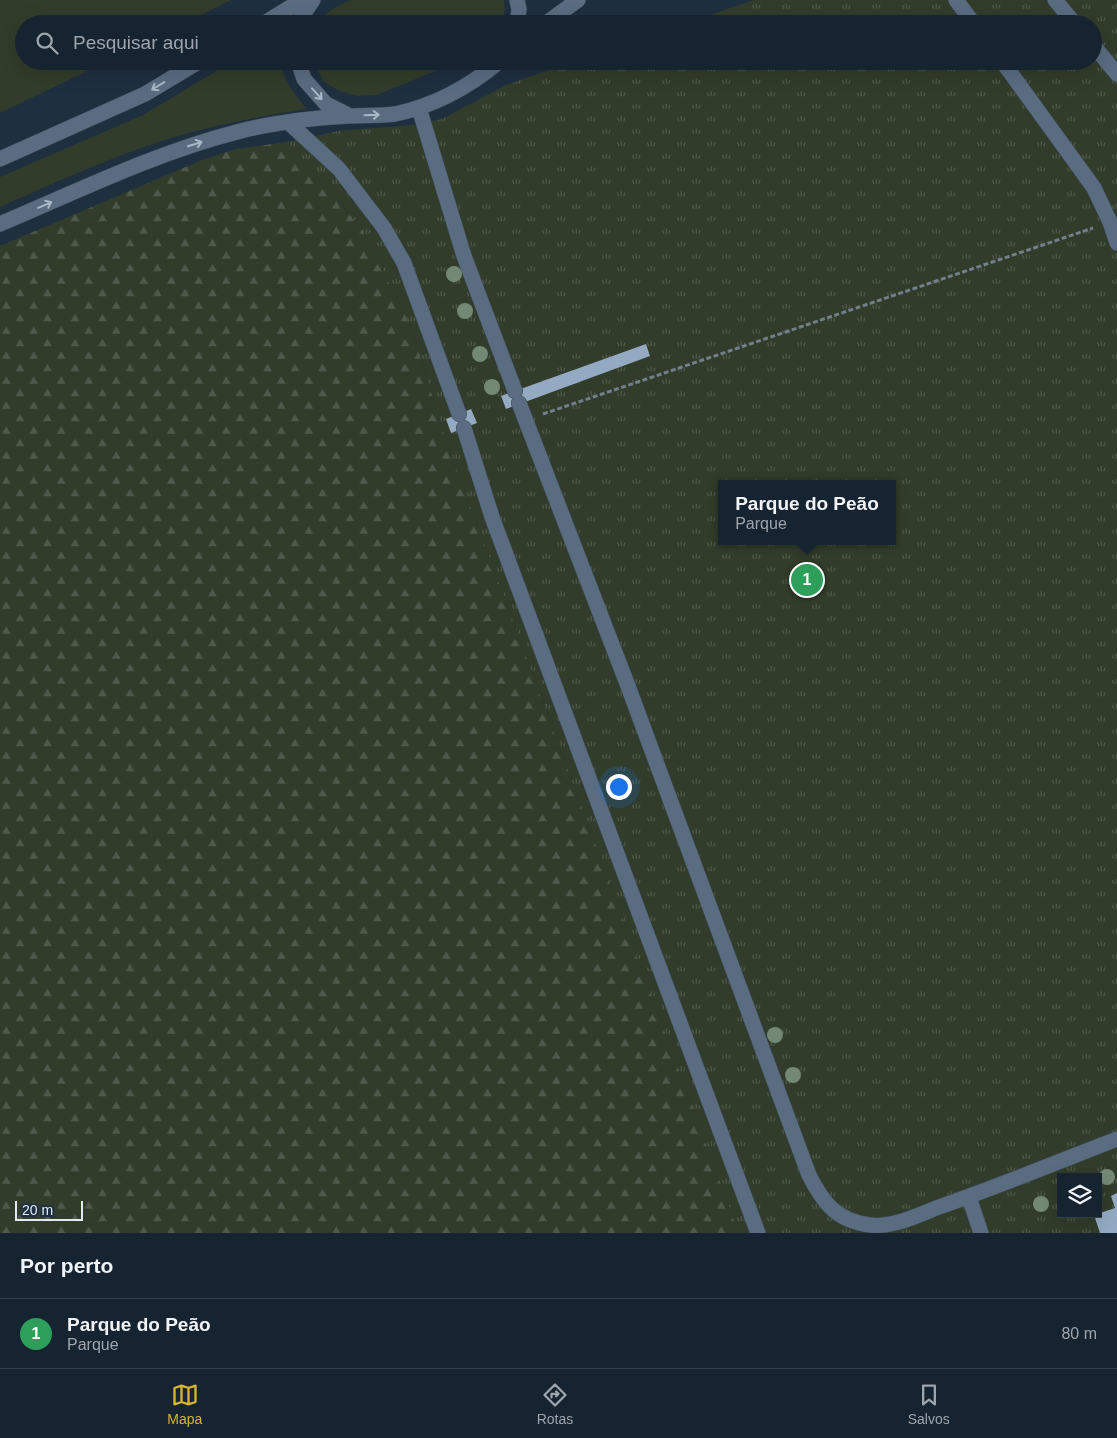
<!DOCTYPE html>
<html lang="pt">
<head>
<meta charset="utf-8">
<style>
  :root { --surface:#162330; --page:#1f2b38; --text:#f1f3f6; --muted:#9ea4ab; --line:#35404c; --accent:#d8b434 }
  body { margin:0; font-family:Arial,sans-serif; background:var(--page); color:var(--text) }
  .controls { position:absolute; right:15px; bottom:15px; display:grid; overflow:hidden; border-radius:0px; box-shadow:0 5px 20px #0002 }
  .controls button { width:45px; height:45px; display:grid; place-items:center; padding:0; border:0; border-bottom:1px solid var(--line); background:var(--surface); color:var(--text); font:25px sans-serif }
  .scale { position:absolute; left:15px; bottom:12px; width:68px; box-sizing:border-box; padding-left:5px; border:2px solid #dfeaf5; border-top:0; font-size:14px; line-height:18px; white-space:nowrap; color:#dfeaf5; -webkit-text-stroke:4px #1e2f40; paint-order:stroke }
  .you { position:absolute; left:618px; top:786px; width:18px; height:18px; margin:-12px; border:4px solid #fff; border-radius:50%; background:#1a73e8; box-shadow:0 0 0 8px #1a73e833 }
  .badge { display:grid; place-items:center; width:32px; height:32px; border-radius:50%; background:var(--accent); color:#fff; font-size:16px; font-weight:700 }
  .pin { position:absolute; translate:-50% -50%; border:2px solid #fff; box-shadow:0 1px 5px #0006 }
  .popup { position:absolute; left:718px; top:480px; width:178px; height:65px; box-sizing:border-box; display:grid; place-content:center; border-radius:0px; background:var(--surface); filter:drop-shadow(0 1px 4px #0005); font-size:16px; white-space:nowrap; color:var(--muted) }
  .popup b { font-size:19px; color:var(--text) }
  .popup::after { content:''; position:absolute; left:50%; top:100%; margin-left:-10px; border:10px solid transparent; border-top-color:var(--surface) }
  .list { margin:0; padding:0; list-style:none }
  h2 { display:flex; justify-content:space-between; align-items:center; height:65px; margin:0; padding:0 20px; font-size:21px }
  h2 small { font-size:16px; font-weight:400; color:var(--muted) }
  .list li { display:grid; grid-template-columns:32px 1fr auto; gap:15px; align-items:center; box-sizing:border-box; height:70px; padding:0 20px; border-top:1px solid var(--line) }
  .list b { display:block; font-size:19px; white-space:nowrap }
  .list p { margin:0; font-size:16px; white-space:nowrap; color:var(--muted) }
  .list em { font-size:16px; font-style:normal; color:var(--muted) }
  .icon { flex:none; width:28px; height:28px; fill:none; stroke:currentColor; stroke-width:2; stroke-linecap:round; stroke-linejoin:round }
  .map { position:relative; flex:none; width:1117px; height:1233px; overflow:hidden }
  .search { position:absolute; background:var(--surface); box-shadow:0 5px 20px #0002; left:15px; right:15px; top:15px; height:55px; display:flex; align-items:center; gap:12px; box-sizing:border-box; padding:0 18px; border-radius:28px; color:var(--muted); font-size:19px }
  .sheet { height:135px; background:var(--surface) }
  nav { display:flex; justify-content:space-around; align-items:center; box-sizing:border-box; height:70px; border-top:1px solid var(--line); background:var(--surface); font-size:14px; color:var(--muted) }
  nav a { display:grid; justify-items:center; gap:2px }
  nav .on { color:var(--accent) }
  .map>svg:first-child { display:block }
</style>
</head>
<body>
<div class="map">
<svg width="1117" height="1233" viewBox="0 0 1117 1233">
  <defs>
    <pattern id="forest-firs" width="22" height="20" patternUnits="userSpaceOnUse" patternTransform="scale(1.25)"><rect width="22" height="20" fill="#323c2a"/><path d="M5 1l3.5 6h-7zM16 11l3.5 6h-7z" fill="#4f584a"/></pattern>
    <pattern id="park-tufts" width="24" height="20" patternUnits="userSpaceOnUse" patternTransform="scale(1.25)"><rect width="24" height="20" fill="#323c2a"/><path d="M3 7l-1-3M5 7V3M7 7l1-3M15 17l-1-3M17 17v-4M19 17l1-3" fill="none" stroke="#4f584a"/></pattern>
  </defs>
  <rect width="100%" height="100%" fill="#1e2f40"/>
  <path fill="#323c2a" d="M0 0H231L184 24H24V61H108L0 113Z
    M351 0H504L505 10 501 24H319C326 11 338 5 351 0Z
    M233 61H279C284 80 294 94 307 109 257 117 207 126 159 142 104 160 52 184 0 207V177L143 115Z
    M314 61H459L377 95 357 96 339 91 323 81Z"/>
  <path fill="url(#forest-firs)" d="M287 142 363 230 412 329 444 434 739 1233H0V246L202 160 236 149Z"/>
  <path fill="url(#park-tufts)" fill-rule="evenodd" d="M754 0H1117V1233H739L444 434 412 329 363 230 287 142 338 131 411 125 442 119 506 85 575 61H1093V24H684ZM722 484H892V541H722ZM1061 1177H1098V1214H1061Z"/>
  <path fill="#93aac2" d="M646 344 650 356 506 409 501 396Z
    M471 409 477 423 451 433 446 419Z
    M1117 1193V1233H1100L1094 1215 1115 1208 1111 1196Z"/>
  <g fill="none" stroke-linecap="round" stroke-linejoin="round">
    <g stroke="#3f4d5c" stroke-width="16">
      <path id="minor" d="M956 0 974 24
        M1055 0 1075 24
        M263 24 302 0
        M299 24 300 19 313 0
        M517 24 519 9 517 0
        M545 24 578 0
        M1093 45 1117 74
        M298 61 304 79 326 104 350 116
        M1002 61 1094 188 1110 222 1117 243
        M419 108 464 256 515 391
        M288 122 339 169 384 228 404 263 459 414
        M0 159 145 94 200 61
        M0 224C78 191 155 153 237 132 274 122 312 118 350 116 365 115 381 116 395 114 434 106 470 86 500 61
        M519 403 628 686 809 1175C823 1203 837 1221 870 1225 893 1228 918 1215 939 1207 999 1186 1058 1162 1117 1139
        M464 428 492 517 758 1233
        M969 1197 981 1233"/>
    </g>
    <path stroke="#717f8d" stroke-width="3" stroke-dasharray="5 2.5" stroke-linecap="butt" d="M543 414 1093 228"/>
    <use href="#minor" stroke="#596c80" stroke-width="15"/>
  </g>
  <g fill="#738975">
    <circle cx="454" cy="274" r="8"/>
    <circle cx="465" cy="311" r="8"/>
    <circle cx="480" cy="354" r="8"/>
    <circle cx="492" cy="387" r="8"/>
    <circle cx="775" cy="1035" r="8"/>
    <circle cx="793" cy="1075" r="8"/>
    <circle cx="1107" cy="1177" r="8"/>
    <circle cx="1041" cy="1204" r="8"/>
  </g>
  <defs><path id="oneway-shaft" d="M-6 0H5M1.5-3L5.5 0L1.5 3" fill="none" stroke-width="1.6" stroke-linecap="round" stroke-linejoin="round" transform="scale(1.25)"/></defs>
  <g stroke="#a9b8c6">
    <use href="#oneway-shaft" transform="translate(158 86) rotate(149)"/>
    <use href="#oneway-shaft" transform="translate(317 94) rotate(48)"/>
    <use href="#oneway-shaft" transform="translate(372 115) rotate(-2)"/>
    <use href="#oneway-shaft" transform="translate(195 144) rotate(-17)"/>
    <use href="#oneway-shaft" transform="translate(45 205) rotate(-23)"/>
  </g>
</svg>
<div class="controls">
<button><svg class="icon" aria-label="layers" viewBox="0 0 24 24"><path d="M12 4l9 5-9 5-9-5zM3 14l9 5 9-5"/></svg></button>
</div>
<div class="scale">20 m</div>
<div class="you"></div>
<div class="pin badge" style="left:807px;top:580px;background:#2e9e5b">1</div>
<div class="popup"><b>Parque do Peão</b>Parque</div>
<div class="search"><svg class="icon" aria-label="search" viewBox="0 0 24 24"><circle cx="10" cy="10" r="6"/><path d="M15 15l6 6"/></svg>Pesquisar aqui</div>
</div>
<section class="sheet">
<h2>Por perto<small></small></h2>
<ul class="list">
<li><span class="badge" style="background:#2e9e5b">1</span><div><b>Parque do Peão</b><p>Parque</p></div><em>80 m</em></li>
</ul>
</section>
<nav>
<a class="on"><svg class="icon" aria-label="map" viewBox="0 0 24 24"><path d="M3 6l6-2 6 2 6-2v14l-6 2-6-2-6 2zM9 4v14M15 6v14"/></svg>Mapa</a>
<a><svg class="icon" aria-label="directions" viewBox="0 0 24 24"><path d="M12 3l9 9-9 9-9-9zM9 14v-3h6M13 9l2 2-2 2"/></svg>Rotas</a>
<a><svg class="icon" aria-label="saved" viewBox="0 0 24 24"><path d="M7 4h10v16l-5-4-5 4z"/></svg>Salvos</a>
</nav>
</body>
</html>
